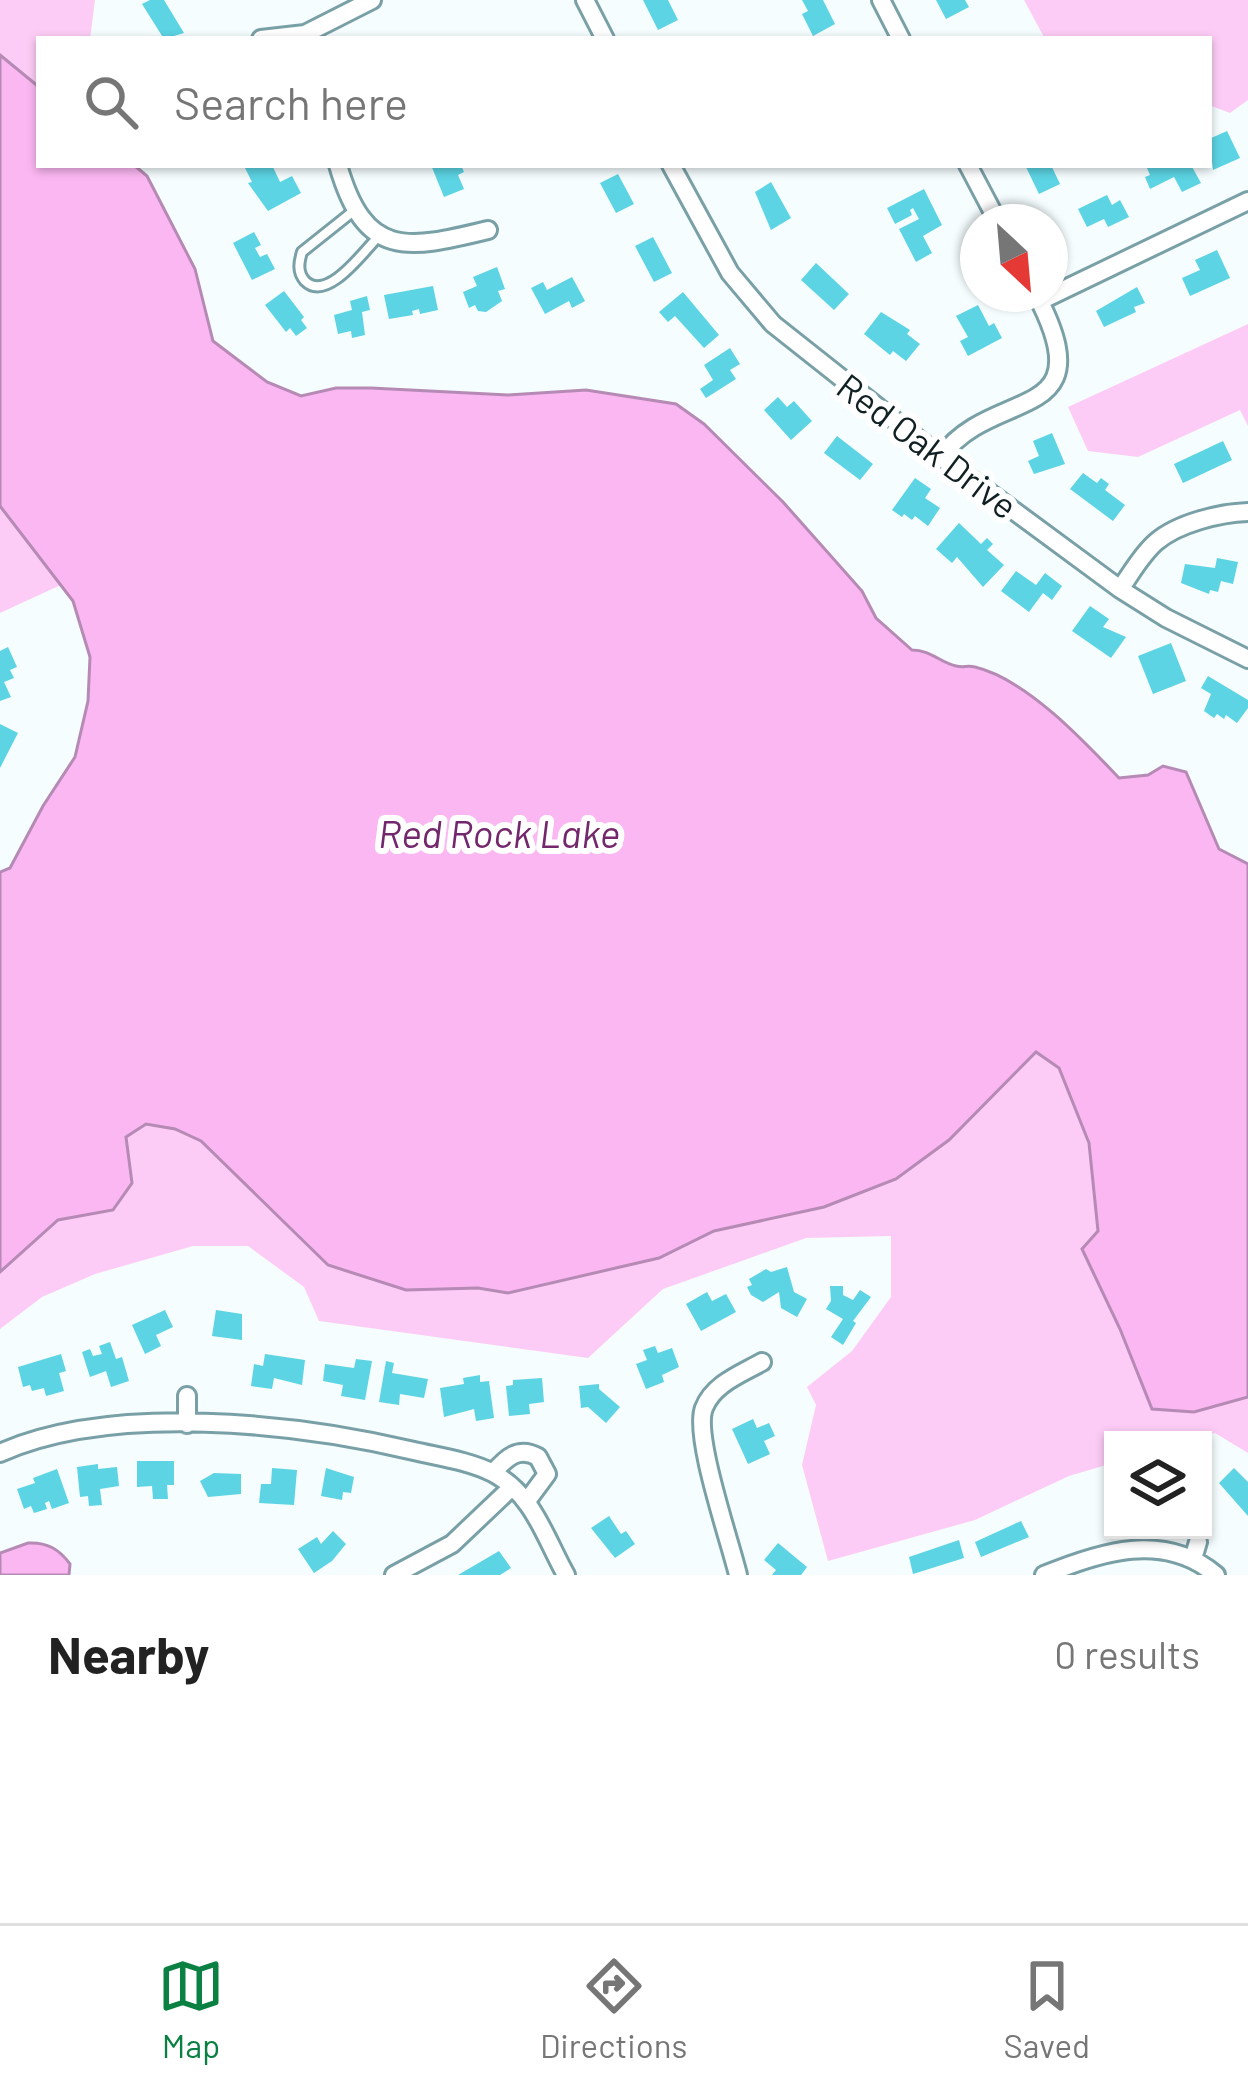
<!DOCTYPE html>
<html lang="en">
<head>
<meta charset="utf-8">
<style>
  :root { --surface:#fff; --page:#f6f6f6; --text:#222; --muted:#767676; --line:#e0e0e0; --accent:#0b8043 }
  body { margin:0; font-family:Barlow,sans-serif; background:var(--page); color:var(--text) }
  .controls { position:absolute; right:36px; bottom:36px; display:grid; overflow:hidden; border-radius:0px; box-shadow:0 3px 9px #0004 }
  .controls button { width:108px; height:108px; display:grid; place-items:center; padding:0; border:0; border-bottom:3px solid var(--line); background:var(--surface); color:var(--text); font:60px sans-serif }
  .compass { position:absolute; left:960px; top:204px; width:108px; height:108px; border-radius:50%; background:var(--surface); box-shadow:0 3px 9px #0004; rotate:154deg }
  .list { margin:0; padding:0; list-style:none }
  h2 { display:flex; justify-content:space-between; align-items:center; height:156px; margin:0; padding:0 48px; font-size:51px }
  h2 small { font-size:39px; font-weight:400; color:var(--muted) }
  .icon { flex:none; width:66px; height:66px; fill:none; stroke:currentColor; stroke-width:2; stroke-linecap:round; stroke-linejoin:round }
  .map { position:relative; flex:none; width:1248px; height:1575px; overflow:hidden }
  .search { position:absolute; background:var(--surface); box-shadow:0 3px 9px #0004; left:36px; right:36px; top:36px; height:132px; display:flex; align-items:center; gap:30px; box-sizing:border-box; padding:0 42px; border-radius:0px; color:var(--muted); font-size:45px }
  .sheet { height:348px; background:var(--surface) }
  nav { display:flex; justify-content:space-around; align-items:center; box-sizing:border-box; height:168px; border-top:3px solid var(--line); background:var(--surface); font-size:33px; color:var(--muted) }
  nav a { display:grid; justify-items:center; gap:6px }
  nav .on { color:var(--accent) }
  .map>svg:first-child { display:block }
</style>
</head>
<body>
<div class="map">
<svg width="1248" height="1575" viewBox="0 0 1248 1575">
  <rect width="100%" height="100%" fill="#f5fdfe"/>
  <path fill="#fdccf6" d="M0 0H95L90 39H39V87L0 55Z
    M1024 0H1248V100L1230 113 1209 105V39H1045Z
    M1248 324V426L1240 410 1138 457 1088 451 1068 407Z
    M0 506 63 584 0 613Z
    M1036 1052 1059 1068 1089 1144 1098 1231 1120 1329 1151 1409 1194 1412 1248 1397V1453L1215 1433 1192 1440H1113V1463L1069 1476 975 1520 828 1561 802 1465 816 1405 807 1387 852 1351 891 1297V1236L806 1238 663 1289 588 1358 319 1321 304 1287 248 1246H193L95 1274 42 1297 0 1329V1272L58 1220 113 1210 132 1183 125 1137 146 1124 175 1129 201 1141 328 1265 406 1290 479 1288 508 1293 659 1258 714 1231 824 1207 896 1179 949 1140Z"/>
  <path fill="#fbb7f2" stroke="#b58ab4" stroke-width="3" d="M0 55 39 87V165H134L147 176 195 269 213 341 267 382 301 396 336 388H371L508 395 586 390 676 404 704 424 783 502 862 591 876 618 912 650C931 650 939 662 956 666 965 668 966 665 975 667 1026 679 1084 741 1119 778L1148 775 1163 766 1186 772 1219 849 1248 864V1397L1194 1412 1152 1409 1120 1329 1082 1249 1098 1231 1089 1143 1059 1068 1036 1052 949 1140 896 1179 824 1207 714 1231 659 1258 508 1293 478 1288 406 1290 328 1265 201 1141 175 1129 146 1124 126 1137 132 1183 113 1210 58 1220 0 1272V872L10 868 43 806 75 757 88 701 90 657 73 601 0 506Z
    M28 1543C47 1542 59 1549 70 1564L69 1575H0V1553Z"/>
  <path fill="#5cd4e3" d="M150 0H164L184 33 164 39 142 4Z
    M643 0H668L678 20 658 30Z
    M802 0H823L835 24 813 36 802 14 808 11Z
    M936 0H965L969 7 946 19Z
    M1227 131 1240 158 1213 170 1209 139Z
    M246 165H272L280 182 292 176 301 193 268 211 248 183 252 182 244 166Z
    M431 165H461L464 172 458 175 464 189 444 197Z
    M1025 165H1051L1060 184 1039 194Z
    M1154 165H1191L1201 183 1182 192 1174 177 1150 189 1145 177 1150 175 1147 168Z
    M618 174 634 204 616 213 600 183Z
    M771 182 791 218 771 230 755 192Z
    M924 189 942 225 923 236 932 253 916 262 899 229 919 219 913 208 910 210 912 215 895 224 887 208Z
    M1107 195 1112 205 1120 200 1129 217 1108 227 1104 219 1087 227 1078 209Z
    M254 232 261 245 255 248 260 257 267 254 275 269 252 280 233 243Z
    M653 237 672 273 654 282 635 246Z
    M1217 250 1230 278 1190 296 1182 278 1200 270 1195 260Z
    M816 263 849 294 834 310 801 280Z
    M497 267 505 289 498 291 502 301 486 312 478 311 475 305 469 308 463 292 477 286 473 277Z
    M572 277 585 301 572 308 569 301 545 314 531 288 543 282 547 290Z
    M433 286 438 310 420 314 419 309 412 311 413 315 389 319 384 295Z
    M1137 287 1145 303 1134 307 1136 312 1104 327 1096 311Z
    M284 291 304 317 301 320 307 328 296 336 290 328 286 332 265 305Z
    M683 292 719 335 704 348 675 316 668 322 659 312Z
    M367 296 370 310 362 312 365 335 352 338 351 331 338 334 334 315 352 310 350 301Z
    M978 305 989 326 994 323 1002 338 968 356 960 341 968 337 956 316Z
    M881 312 910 330 907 334 920 344 906 361 893 351 890 355 864 334Z
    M730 348 740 364 730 370 736 379 706 398 700 389 713 380 704 365Z
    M778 397 787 407 794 401 812 421 791 440 764 410Z
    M1052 433 1065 464 1034 474 1028 461 1039 456 1033 441Z
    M837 436 873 464 860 480 824 453Z
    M1223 441 1232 460 1183 483 1174 464Z
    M1083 473 1097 483 1101 478 1109 484 1105 490 1125 505 1113 521 1070 489Z
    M915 478 931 489 925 498 940 508 928 526 915 516 912 520 904 514 902 517 892 510Z
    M959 523 981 544 987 538 993 544 987 550 1004 565 983 587 957 557 952 563 936 549Z
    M1217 558 1238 562 1233 584 1221 581 1218 592 1210 590 1209 594 1181 583 1185 564 1215 568Z
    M1016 571 1036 585 1045 573 1062 586 1052 600 1043 593 1029 612 1001 591Z
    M1090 606 1109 619 1103 627 1126 637 1111 658 1072 631Z
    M1171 643 1186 681 1153 694 1138 656Z
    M8 647 17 667 10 670 14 678 4 682 11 697 0 701V651Z
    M1208 676 1248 700V708L1237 723 1226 715 1224 719 1217 714 1214 718 1204 711 1211 694 1201 688Z
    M0 724 18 733 0 768Z
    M787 1267 794 1292 807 1299 797 1317 781 1308 779 1292 763 1302 751 1295 747 1287 752 1285 749 1279 766 1269 771 1272Z
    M830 1286H843V1295L853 1300 860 1290 871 1297 853 1321 856 1323 843 1345 831 1337 843 1319 826 1309 831 1301Z
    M707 1292 712 1301 726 1294 736 1312 701 1331 686 1304Z
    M165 1310 173 1327 156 1335 161 1346 145 1354 132 1325Z
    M216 1310 242 1314V1340L212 1336Z
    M110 1342 116 1359 122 1357 129 1381 111 1387 106 1371 90 1377 82 1352 90 1349 93 1356 102 1354 99 1346Z
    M655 1346 658 1353 672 1348 679 1367 662 1375 664 1382 646 1389 636 1364 647 1360 643 1350Z
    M61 1354 66 1371 59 1373 64 1391 46 1396 44 1388 32 1391 30 1385 23 1387 18 1367Z
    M265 1354 305 1360 302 1385 274 1378 272 1389 251 1386 254 1364 263 1366Z
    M356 1359 372 1361 365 1400 341 1396 343 1385 323 1381 325 1364 354 1368Z
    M386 1361 394 1363 392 1373 428 1379 424 1398 400 1394 399 1405 379 1402Z
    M480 1375V1382L489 1381 494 1418 476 1421 474 1409 444 1417 440 1388 464 1384 463 1378Z
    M542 1378 544 1402 529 1404 530 1414 509 1416 506 1386 513 1385V1380Z
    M599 1384V1389L620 1407 606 1423 588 1407 581 1408 579 1386Z
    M753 1419 757 1428 769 1423 775 1436 764 1441 770 1454 748 1464 732 1429Z
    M137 1461H174V1485H167L168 1499H153L152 1486 137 1487Z
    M98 1464V1469L117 1467 119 1486 100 1489 102 1505 89 1506 88 1496 80 1497 77 1467Z
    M272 1468 297 1470 294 1505 259 1503 261 1484H271Z
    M326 1468 354 1477 351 1493 343 1492 342 1500 321 1496Z
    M1234 1468 1248 1482V1516L1219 1483Z
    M57 1469 69 1503 52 1509 49 1501 45 1503 47 1509 34 1513 31 1506 24 1509 17 1489 35 1483 33 1478Z
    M214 1473 241 1474V1494L208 1497 200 1481Z
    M609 1516 621 1534 626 1531 635 1544 615 1558 591 1528Z
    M1021 1521 1029 1537 981 1557 975 1542Z
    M333 1531 346 1544 332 1561 314 1573 298 1549 317 1537 321 1544Z
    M959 1540 964 1558 913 1574 909 1557Z
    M778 1543 807 1567 801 1575H772L776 1570 764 1560Z
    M499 1551 511 1568 500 1575H458Z"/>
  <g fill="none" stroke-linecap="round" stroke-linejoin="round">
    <g stroke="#79a0a6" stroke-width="14">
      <path id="service" d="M356 209 302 252C299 262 297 272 305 281 327 303 364 251 378 237"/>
    </g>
    <g stroke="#79a0a6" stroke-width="22">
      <path id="minor" d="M585 0 605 39
        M881 0 901 39
        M261 39 305 34 372 0
        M338 165C365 259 406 250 488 230
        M671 165 730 273 773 324 941 457 1120 589 1166 618 1248 659
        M968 165 998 222
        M1040 301 1248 201
        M941 457C993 385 1106 427 1036 294
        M1120 589C1131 574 1141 555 1156 542 1178 523 1220 513 1248 512
        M187 1424V1396
        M0 1453C112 1403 297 1423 414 1451 440 1457 469 1461 493 1473 534 1495 545 1538 566 1575
        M493 1473C506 1458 518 1446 538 1457L547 1474 527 1501
        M1193 1559 1198 1542
        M394 1575 452 1544 512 1487
        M738 1575C730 1541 693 1435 704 1408 713 1384 741 1374 762 1362
        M1044 1575C1100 1552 1164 1531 1216 1575"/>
    </g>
    <use href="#service" stroke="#fff" stroke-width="8"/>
    <use href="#minor" stroke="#fff" stroke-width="16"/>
  </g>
  <g text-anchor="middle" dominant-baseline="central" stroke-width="12" stroke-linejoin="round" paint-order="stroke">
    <g font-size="36" fill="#112022" stroke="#fff">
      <text transform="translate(928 445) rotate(37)">Red Oak Drive</text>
    </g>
    <g font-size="39" font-style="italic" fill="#73276d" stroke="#fff">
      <text x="499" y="832">Red Rock Lake</text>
    </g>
  </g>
</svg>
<div class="controls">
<button><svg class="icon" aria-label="layers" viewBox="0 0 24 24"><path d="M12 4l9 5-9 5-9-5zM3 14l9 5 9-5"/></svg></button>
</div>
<svg class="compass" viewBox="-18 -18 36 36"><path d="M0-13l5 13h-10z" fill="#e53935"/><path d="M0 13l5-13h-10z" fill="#767676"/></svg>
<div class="search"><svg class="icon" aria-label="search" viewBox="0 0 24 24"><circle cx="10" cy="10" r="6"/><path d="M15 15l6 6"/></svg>Search here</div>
</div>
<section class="sheet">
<h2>Nearby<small>0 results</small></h2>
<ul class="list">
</ul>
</section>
<nav>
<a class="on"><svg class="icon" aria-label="map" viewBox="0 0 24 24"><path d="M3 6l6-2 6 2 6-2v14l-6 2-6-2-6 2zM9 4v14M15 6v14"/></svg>Map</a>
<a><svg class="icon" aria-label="directions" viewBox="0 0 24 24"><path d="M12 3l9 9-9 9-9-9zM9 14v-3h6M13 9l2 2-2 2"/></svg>Directions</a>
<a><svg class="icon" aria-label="saved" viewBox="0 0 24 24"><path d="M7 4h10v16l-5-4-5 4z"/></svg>Saved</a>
</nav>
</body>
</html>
